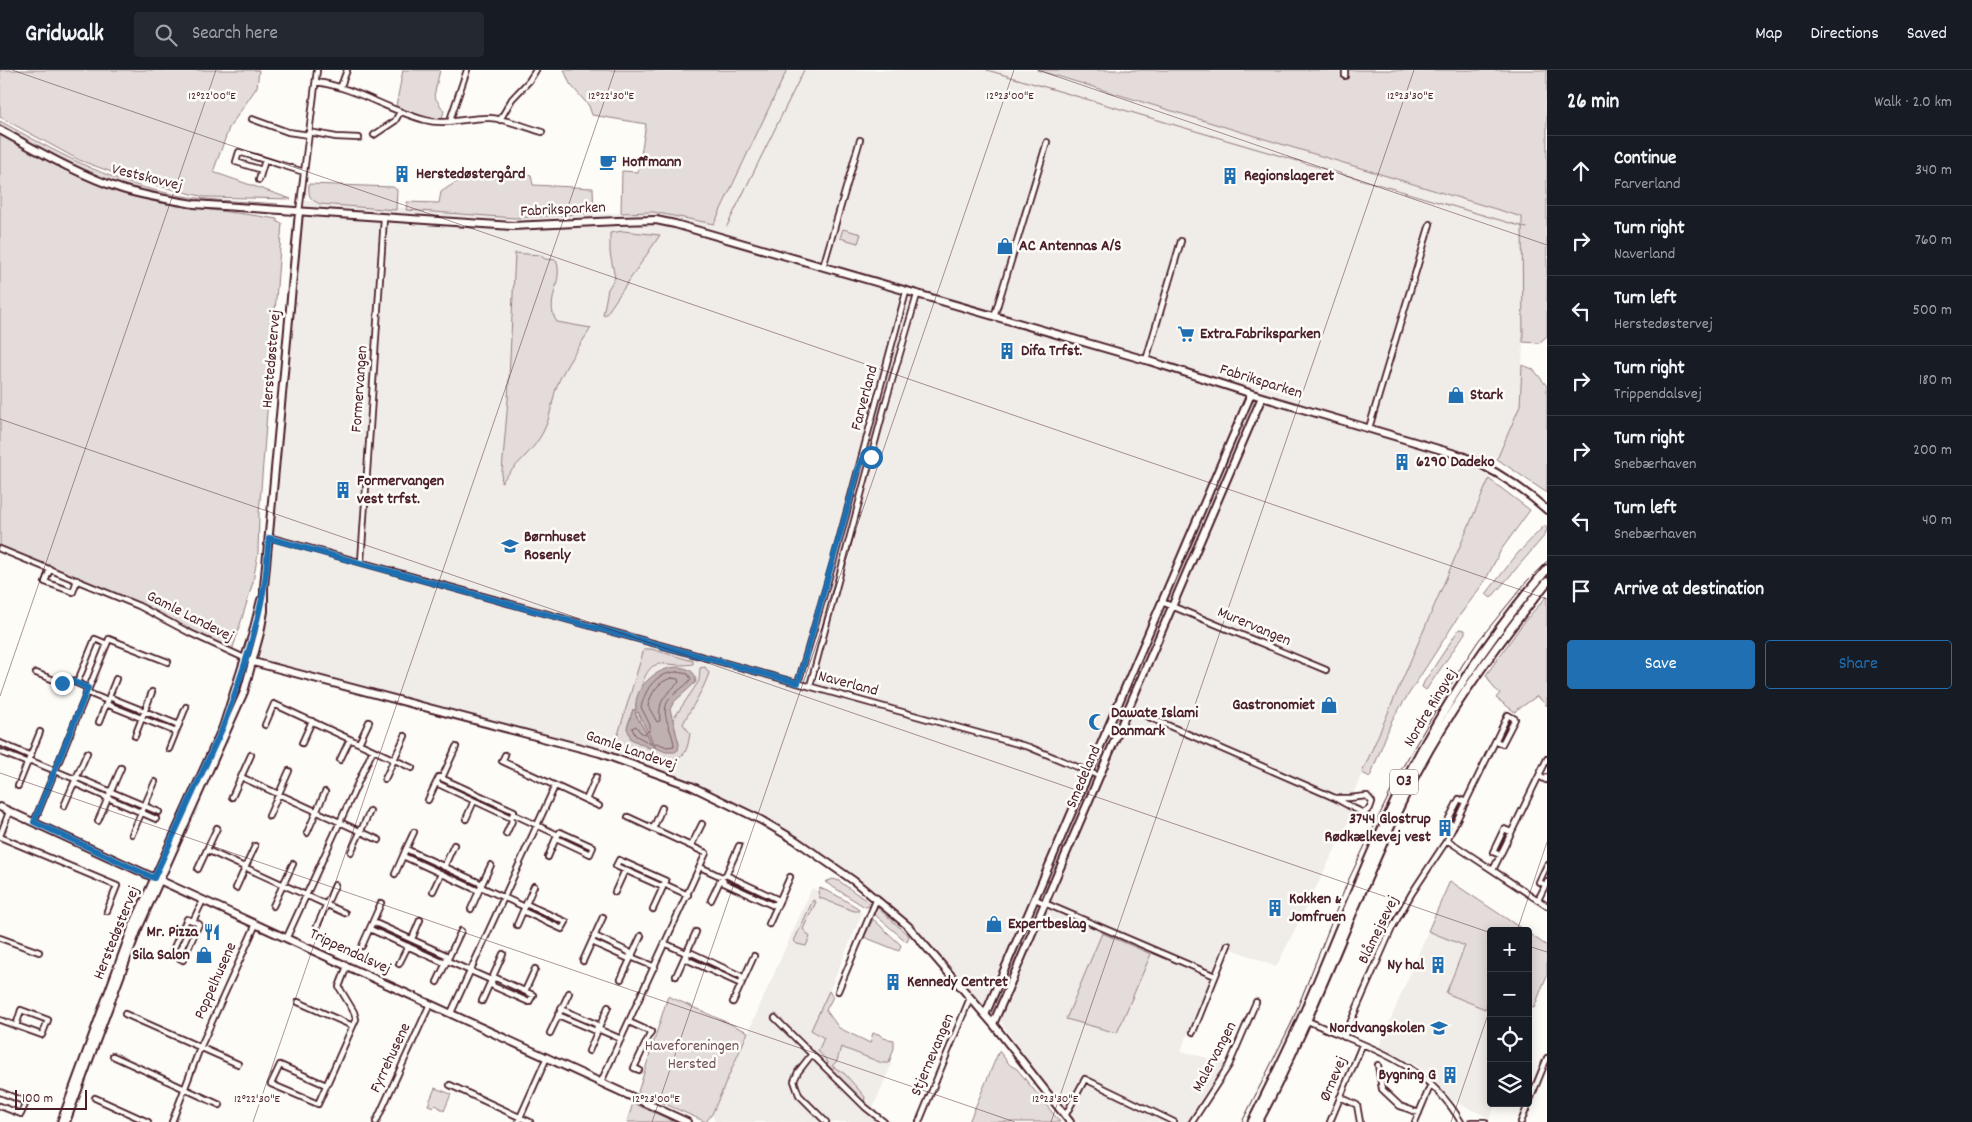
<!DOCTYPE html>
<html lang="en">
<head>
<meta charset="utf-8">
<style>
  :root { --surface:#171b24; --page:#242831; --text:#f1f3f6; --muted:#9ea1a6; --line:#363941; --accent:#1f6fb2 }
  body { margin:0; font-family:Dekko,sans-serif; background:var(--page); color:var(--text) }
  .controls { position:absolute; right:15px; bottom:15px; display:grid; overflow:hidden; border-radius:5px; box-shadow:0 2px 12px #0003 }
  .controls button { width:45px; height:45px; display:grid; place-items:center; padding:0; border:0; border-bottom:1px solid var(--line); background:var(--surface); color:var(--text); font:25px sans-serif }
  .scale { position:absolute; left:15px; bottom:12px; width:72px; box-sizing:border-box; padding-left:5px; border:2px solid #4a1f2b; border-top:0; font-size:14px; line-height:18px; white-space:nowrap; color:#4a1f2b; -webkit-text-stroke:4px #fdfcf7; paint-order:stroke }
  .stop { position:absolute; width:15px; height:15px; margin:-11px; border:4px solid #1f6fb2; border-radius:50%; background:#fff }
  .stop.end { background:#1f6fb2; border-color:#fff; box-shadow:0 1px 5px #0008 }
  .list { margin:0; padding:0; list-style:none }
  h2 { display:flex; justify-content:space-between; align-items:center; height:65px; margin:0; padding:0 20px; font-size:21px }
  h2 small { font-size:16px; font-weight:400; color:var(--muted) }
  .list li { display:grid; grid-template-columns:32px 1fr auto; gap:15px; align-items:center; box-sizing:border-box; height:70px; padding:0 20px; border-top:1px solid var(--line) }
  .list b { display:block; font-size:19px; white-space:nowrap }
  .list p { margin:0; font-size:16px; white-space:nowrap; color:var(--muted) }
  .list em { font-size:16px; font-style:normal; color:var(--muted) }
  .actions { display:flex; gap:10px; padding:15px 20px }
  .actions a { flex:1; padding:11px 0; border:1px solid var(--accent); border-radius:5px; text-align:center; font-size:18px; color:var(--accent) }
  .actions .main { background:var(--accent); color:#fff }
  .icon { flex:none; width:28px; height:28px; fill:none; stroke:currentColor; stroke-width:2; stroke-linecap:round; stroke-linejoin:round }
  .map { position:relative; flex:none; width:1547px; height:1052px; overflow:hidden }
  header { display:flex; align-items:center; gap:30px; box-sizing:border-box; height:70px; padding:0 25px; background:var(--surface); border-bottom:1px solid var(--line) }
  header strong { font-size:24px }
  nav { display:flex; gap:28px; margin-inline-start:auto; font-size:18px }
  .search { width:350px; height:45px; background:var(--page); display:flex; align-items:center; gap:12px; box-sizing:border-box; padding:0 18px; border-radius:5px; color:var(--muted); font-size:19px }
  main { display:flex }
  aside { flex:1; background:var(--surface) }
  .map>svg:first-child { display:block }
</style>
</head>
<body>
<header>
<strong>Gridwalk</strong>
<div class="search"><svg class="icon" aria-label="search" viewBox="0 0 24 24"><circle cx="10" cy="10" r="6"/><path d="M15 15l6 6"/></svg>Search here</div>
<nav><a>Map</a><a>Directions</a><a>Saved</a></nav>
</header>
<main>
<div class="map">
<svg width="1547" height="1052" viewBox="0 0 1547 1052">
  <rect width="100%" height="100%" fill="#fdfcf7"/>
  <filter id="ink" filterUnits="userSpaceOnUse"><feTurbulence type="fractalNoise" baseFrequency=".02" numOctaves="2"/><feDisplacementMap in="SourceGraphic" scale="10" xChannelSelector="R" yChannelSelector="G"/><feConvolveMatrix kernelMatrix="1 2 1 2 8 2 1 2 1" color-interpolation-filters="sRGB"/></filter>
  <g filter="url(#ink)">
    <path fill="#f0ece8" d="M787 0H1037L1522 147 1523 272 1520 336 1347 738 1354 741 1276 897 1223 875 1181 981 1233 995 1190 1052H1076L1050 1024 1001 952 943 892 851 805 780 758 626 690 260 593 298 130 516 146 661 142 687 146 714 154Z
      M812 818 862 843 813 960 892 993 872 1040 892 1052H715L712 1044Z
      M1428 861 1465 876 1446 923 1485 939 1491 925V1033H1496L1490 1048 1453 1031 1427 1003 1414 994 1379 977Z"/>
    <path fill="#e3dcda" stroke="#967e82" d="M0 0H259L257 17 229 58 213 102 291 129 205 127 133 110 79 90 0 47Z
      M403 0H440L434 26 444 41 442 48C428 53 409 41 396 36Z
      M564 0H787L714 154 653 142 621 143 622 101 638 102 646 54 592 45 589 36 570 14Z
      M1037 0H1547V266L1539 273 1523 272 1522 147Z
      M0 51C53 80 107 111 167 123 204 131 241 131 278 134L276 136 201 132 165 126 109 111 50 83 0 55Z
      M0 65C41 87 82 112 127 125 177 139 227 140 277 149V152L282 153 259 444 258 483 253 512 232 581C156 541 80 507 0 477Z
      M522 102 531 105 533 115 593 118 594 143 515 148 406 140 407 132 439 133 441 122 456 112 475 105 495 108 508 107Z
      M309 114 393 117 397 120 396 140 320 134C309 129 308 126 309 114Z
      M843 159 861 164 858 173 840 168Z
      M623 161 660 165 605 246 603 245 608 219 615 208 610 183V163Z
      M515 183 540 185 545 189 556 190C565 211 543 232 557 252L591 258C579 277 564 297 556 318 552 333 550 349 543 362 533 382 514 395 501 413L508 330Z
      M1522 295 1533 299 1547 316V423L1497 389 1520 336Z
      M1489 409 1530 440 1501 480 1485 511 1457 549 1392 650 1370 707 1362 703Z
      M1545 455 1547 459 1545 465 1491 528 1486 524 1518 483Z
      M1547 526V636L1537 626 1520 638H1518L1515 642 1496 628 1500 623 1494 618 1486 605 1524 552Z
      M1459 559 1465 560V563L1426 620 1422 617 1424 612Z
      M644 579H651L693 591V594C664 599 651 580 640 621 639 627 635 633 636 640H633L627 658 655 678 635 643 638 642 656 678 676 661 672 651 699 611 700 598 705 597 709 603C703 621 692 636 683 654L690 663C689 669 688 679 683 685 673 695 633 684 623 677 620 675 619 671 617 668Z
      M833 809 839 811 871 834 870 836 865 837 825 812Z
      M1450 811 1525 861H1491V925L1485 939 1446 923 1465 876 1428 861Z
      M820 818 836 825 858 838 859 841H854L820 828 818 822Z
      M813 830 816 832 803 859 810 867 806 876 797 874 794 871Z
      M877 837 909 866 907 872 874 844Z
      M873 849 901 875 899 881 864 867Z
      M1102 863 1151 884 1117 963 1066 949Z
      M1528 863 1547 876V905L1534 938 1528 936Z
      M829 921 833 927 826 940 839 958 870 973 873 963 879 964 883 968 894 970V978L889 993H882L841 977 837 991 832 996 845 1004 865 1027 864 1033 827 996 828 992 818 981 824 968 811 960Z
      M668 926 748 962 712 1044 706 1052 638 1022Z
      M999 981 1010 995 1017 999 1060 1052H969Z
      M435 1018 451 1024 444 1041 436 1035 434 1037 428 1035Z
      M633 1033 675 1052H627Z"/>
    <path fill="#c0b1b1" stroke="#91777b" d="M677 597C687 598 696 600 696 612L674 632 670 639 679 674 678 680 675 682H666L656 678 638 642 635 643 655 679 653 680 631 669 627 658 633 639 635 641 636 640C633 617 656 598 677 597Z"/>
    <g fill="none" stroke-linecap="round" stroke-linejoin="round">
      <path stroke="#795961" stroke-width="1" d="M677 602 688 604 691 609C686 616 677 621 671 627 657 642 673 659 674 676L667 677 657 673 651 674 635 665 632 658 636 656 640 662 644 664 650 660V655L641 637C646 618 655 603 677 602Z
        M672 608 678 609 679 612C665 626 658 629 660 651L657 652 648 636C651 623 658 611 672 608Z"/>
      <path stroke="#91777b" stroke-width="1" d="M987 0 1527 158
        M727 156 804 0"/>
      <g stroke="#4a1f2b" stroke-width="8">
        <path id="street" d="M1345 6V0
          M316 12C355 17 387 40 425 50 446 56 468 47 490 48 507 49 525 57 542 62
          M341 16 347 0
          M252 49 288 62 309 65
          M500 50 512 29 529 11 536 0
          M451 51V47L467 0
          M309 62 336 67 359 68
          M374 65 395 51 400 42
          M262 100 236 92 239 82 304 102
          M259 110 265 90
          M299 142 317 0
          M823 197 860 70
          M994 247 1047 72
          M1146 290 1181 171
          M1369 358 1430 154
          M269 467 1029 677 1099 706
          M0 479 139 536 190 563 253 592
          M361 492 384 148
          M50 499 45 512 73 522 77 510
          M1162 532 1326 600
          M36 603 62 613 70 610 88 618
          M77 613 95 569 107 574
          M798 613 833 493 906 222
          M810 616 886 331 917 225
          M86 622 108 631
          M109 627 179 655
          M106 634 176 662
          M1128 638 1335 728 1353 738 1364 743 1370 738 1372 732 1367 726 1349 728H1335
          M99 652 116 609
          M265 655 274 634 412 698
          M135 666 152 622
          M0 673 31 686
          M302 673 312 651
          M359 673 369 652
          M169 679 186 637
          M0 682 28 693
          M505 685 502 691 599 736
          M29 690 75 709
          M340 690 350 669
          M1539 706 1546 710 1547 707
          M76 707 159 742
          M241 707 379 770
          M442 708 456 677
          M385 709 405 666
          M74 713 156 749
          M18 716 40 662
          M232 727 251 685
          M428 730 436 713
          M586 730 596 707
          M64 736 87 683
          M513 744 511 748 436 713 439 707 514 741 513 744 558 765 560 762 593 777 590 784 556 768 558 765
          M269 746 289 701
          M466 749 474 731
          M98 751 121 698
          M34 752 109 569 168 592
          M1454 755 1447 752 1459 729 1466 732
          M653 759 662 738
          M307 763 325 722
          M132 764 155 712
          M506 764 512 751 511 748
          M0 766 9 742
          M0 767 117 816 107 841
          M1447 770 1547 836
          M691 776 702 754
          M406 779 414 762
          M207 780 345 843
          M351 782 370 741
          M1500 785 1493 782 1504 759 1511 762
          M548 787 556 768
          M444 797 454 775
          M700 797 722 807 726 805 777 829 778 833 772 835 724 813 722 807
          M198 799 217 758
          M1493 800 1547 689
          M395 804 403 786
          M726 805 739 776
          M482 814 491 795
          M664 814 666 811 619 790 616 796 663 817 664 814 688 825
          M1546 815 1539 812 1547 795
          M481 817 479 821 403 786 406 779 482 814 481 817 525 837 526 834 566 852 562 859 523 841 525 837
          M236 818 255 776
          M433 821 441 804
          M615 822 625 800
          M1035 829 1215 906
          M711 830 722 807
          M1538 830 1547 812
          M526 834 534 816
          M273 836 293 794
          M471 839 479 821
          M653 839 663 817
          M193 851 199 854 183 890 171 884 187 849 193 851 203 830
          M373 852 446 885 447 890 450 892 491 910 496 908 533 925 529 932 493 916 491 910
          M769 854 790 807
          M517 855 523 841
          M317 856 335 815
          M370 859 442 892 447 890
          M595 866 629 882 631 887
          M287 867 373 680
          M0 868 39 882
          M412 869 420 850
          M592 872 627 888 631 887 655 897
          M666 874 686 883H692L741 906 743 910 739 913 688 890 686 883
          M362 876 381 833
          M583 891 603 847
          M399 894 408 876
          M676 906 696 862
          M621 909 641 866
          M437 912 461 861
          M525 921 535 899
          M838 921 877 828
          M482 931 503 884
          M298 932 353 956
          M733 932 754 886
          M561 939 596 954 598 959 621 969
          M451 943 555 716
          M125 944 238 994
          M558 945 593 960 598 959
          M775 948 865 1037 884 1052
          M0 950 42 965 48 950 21 940 16 956
          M1308 951C1367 978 1426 991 1461 1052
          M629 952 651 962 634 998 639 1000
          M1193 962 1228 875
          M550 963 569 923
          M1344 967 1392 858 1412 823 1447 770 1508 645 1515 649 1502 674 1496 671
          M589 981 608 937
          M812 984 798 1002 794 1011 799 1025 826 1052
          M113 986 220 1035
          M1378 995 1382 1019 1400 1036 1419 1043
          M601 1012 706 783 628 747
          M326 1015 280 995 271 1014 318 1034 356 949 354 942 339 917 347 896
          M450 1015 530 1052
          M0 1022 26 1032 21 1044 0 1036
          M1340 1027 1357 1035 1360 1052
          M95 1028 148 1052
          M1065 1046 1085 1009 1174 1052
          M172 1052 200 978 256 854
          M376 1052 430 934
          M518 1052 547 987
          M919 1052 970 928
          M1192 1052 1229 995 1256 932
          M1330 1052 1362 975
          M1415 1052 1431 1014
          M1471 1052H1485
          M1521 1052 1547 988"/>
      </g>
      <g stroke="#4a1f2b" stroke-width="10">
        <path id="secondary" d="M0 60C40 82 79 105 122 119 145 126 170 130 194 134L512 156 618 151 656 150 675 154 1146 290 1262 327 1462 386C1495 399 1521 417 1547 440
          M253 592 600 683 691 716 761 750 795 770 854 811 908 856 993 954 1070 1052
          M0 737 687 1052
          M985 945 1251 324
          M993 954 1262 327
          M61 1052 132 858 223 657 252 566 261 530
          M66 1052 137 861 244 622 260 563 264 541V517L299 142"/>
      </g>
      <g stroke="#4a1f2b" stroke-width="11">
        <path id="primary" d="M1252 1052C1269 1018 1286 984 1301 950 1336 871 1365 790 1404 713 1443 636 1491 565 1547 499
          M1258 1052C1316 943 1355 826 1410 715 1447 642 1495 576 1547 512"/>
      </g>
      <use href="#street" stroke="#fdfcf7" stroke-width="4.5"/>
      <use href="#secondary" stroke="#fdfcf7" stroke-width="6"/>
      <use href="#primary" stroke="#fdfcf7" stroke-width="7"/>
      <path stroke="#4a1f2b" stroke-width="1" d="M1242 1052 1291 954 1348 811 1402 698 1463 594 1479 570 1527 511 1547 491"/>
    </g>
  </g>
  <g fill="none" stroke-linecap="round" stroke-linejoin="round" filter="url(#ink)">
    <path stroke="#1f6fb2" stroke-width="6" d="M62 613 70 610 88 618 34 752 154 808 223 657C239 612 256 565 264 517 267 501 267 484 269 468L798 613 861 390 870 392 871 387"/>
  </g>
  <path fill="none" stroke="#4a1f2b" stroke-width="1" stroke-opacity="0.45" d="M12 0 1547 529M1038 0 1547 175M0 349 1491 863M0 626 216 0M0 703 1015 1052M1517 861 1547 772M1528 876 1547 882M253 1052 615 0M652 1052 1014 0M1051 1052 1414 0M1451 1052 1491 936"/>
  <defs>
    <g id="cafe-bare" transform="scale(1.35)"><path d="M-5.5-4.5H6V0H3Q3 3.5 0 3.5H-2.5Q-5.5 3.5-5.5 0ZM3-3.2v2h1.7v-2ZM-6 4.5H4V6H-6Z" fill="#1f6fb2" stroke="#fdfcf7" stroke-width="2.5" paint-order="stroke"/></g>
    <g id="building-bare" transform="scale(1.35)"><path d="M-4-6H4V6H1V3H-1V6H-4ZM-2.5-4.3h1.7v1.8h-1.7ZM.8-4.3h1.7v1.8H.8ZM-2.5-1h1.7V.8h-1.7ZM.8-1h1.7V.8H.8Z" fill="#1f6fb2" stroke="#fdfcf7" stroke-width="2.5" paint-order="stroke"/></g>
    <g id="shop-bare" transform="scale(1.35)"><path d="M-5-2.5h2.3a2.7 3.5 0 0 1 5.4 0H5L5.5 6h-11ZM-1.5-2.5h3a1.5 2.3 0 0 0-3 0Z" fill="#1f6fb2" stroke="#fdfcf7" stroke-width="2.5" paint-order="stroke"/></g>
    <g id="supermarket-bare" transform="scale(1.35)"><path d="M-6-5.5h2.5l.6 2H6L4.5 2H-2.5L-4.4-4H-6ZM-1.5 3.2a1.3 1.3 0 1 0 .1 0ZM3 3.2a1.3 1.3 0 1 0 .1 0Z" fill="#1f6fb2" stroke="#fdfcf7" stroke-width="2.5" paint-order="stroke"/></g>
    <g id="school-bare" transform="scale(1.35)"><path d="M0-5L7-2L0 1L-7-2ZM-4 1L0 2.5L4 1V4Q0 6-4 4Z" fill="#1f6fb2" stroke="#fdfcf7" stroke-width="2.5" paint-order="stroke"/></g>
    <g id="mosque-bare" transform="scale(1.35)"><path d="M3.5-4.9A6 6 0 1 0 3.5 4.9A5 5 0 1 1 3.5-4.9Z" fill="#1f6fb2" stroke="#fdfcf7" stroke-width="2.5" paint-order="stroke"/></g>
    <g id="restaurant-bare" transform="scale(1.35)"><path d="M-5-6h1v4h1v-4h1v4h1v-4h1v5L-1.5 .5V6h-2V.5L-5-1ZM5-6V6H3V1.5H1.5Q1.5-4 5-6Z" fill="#1f6fb2" stroke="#fdfcf7" stroke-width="2.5" paint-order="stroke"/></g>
  </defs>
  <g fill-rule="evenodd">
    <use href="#cafe-bare" x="608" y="92"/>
    <use href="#building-bare" x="402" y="104"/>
    <use href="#building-bare" x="1230" y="106"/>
    <use href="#shop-bare" x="1005" y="176"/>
    <use href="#supermarket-bare" x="1186" y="264"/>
    <use href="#building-bare" x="1007" y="281"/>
    <use href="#shop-bare" x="1456" y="325"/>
    <use href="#building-bare" x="1402" y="392"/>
    <use href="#building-bare" x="343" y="420"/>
    <use href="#school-bare" x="510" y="476"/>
    <use href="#shop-bare" x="1329" y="635"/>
    <use href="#mosque-bare" x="1097" y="652"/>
    <use href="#building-bare" x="1445" y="758"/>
    <use href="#building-bare" x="1275" y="838"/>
    <use href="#shop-bare" x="994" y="854"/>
    <use href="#restaurant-bare" x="212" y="862"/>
    <use href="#shop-bare" x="204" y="885"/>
    <use href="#building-bare" x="1438" y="895"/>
    <use href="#building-bare" x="893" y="912"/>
    <use href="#school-bare" x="1439" y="958"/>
    <use href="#building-bare" x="1450" y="1005"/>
  </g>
  <g text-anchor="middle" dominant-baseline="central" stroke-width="5" stroke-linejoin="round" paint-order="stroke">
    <rect fill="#fdfcf7" stroke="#806168" stroke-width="1" x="1390" y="699.5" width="28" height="25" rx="4"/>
    <g font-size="15" font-weight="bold" fill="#4a1f2b">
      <text x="1404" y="712">O3</text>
    </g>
    <g font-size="16" font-weight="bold" fill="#4a1f2b" stroke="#fdfcf7" text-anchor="start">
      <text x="622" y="92">Hoffmann</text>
      <text x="416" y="104">Herstedøstergård</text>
      <text x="1244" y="106">Regionslageret</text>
      <text x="1019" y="176">AC Antennas A/S</text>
      <text x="1200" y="264">Extra.Fabriksparken</text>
      <text x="1021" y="281">Difa Trfst.</text>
      <text x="1470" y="325">Stark</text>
      <text x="1416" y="392">6290 Dadeko</text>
      <text x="357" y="411">Formervangen<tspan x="357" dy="18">vest trfst.</tspan></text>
      <text x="524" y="467">Børnhuset<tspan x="524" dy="18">Rosenly</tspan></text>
      <text x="1315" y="635" text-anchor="end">Gastronomiet</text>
      <text x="1111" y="643">Dawate Islami<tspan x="1111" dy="18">Danmark</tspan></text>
      <text x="1431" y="749" text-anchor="end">3744 Glostrup<tspan x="1431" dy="18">Rødkælkevej vest</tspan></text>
      <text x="1289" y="829">Kokken &amp;<tspan x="1289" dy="18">Jomfruen</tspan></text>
      <text x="1008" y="854">Expertbeslag</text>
      <text x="198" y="862" text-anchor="end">Mr. Pizza</text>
      <text x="190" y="885" text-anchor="end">Sila Salon</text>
      <text x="1424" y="895" text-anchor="end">Ny hal</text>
      <text x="907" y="912">Kennedy Centret</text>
      <text x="1425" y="958" text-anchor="end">Nordvangskolen</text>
      <text x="1436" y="1005" text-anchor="end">Bygning G</text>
    </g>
    <g font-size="16" fill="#4a1f2b" stroke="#fdfcf7">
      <text transform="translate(147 108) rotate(14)">Vestskovvej</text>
      <text transform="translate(563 140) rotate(-3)">Fabriksparken</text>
      <text transform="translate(272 289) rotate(-85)">Herstedøstervej</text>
      <text transform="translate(1261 312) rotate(17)">Fabriksparken</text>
      <text transform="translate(360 319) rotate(-86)">Formervangen</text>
      <text transform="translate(865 328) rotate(-75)">Farverland</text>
      <text transform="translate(190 547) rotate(27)">Gamle Landevej</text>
      <text transform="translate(1254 557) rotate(23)">Murervangen</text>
      <text transform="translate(848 614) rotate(15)">Naverland</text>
      <text transform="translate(1431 638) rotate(-59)">Nordre Ringvej</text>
      <text transform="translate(631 681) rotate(19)">Gamle Landevej</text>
      <text transform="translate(1084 707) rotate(-67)">Smedeland</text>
      <text transform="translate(1379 860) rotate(-64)">Blåmejsevej</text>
      <text transform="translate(117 863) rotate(-68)">Herstedøstervej</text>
      <text transform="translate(350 882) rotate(25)">Trippendalsvej</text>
      <text transform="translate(216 911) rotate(-66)">Poppelhusene</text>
      <text transform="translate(933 985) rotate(-67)">Stjernevangen</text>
      <text transform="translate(1215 987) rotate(-62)">Malervangen</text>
      <text transform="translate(391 988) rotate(-65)">Fyrrehusene</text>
      <text transform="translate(1334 1009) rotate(-67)">Ørnevej</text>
    </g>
    <g font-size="16" fill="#704e57" stroke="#fdfcf7">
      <text x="692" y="976">Haveforeningen<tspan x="692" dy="18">Hersted</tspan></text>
    </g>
  </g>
  <g font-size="12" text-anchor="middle" fill="#4a1f2b" stroke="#fdfcf7" stroke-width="5" stroke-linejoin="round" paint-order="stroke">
    <text x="611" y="29">12°22'30"E</text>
    <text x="1010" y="29">12°23'00"E</text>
    <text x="1410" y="29">12°23'30"E</text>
    <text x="212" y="29">12°22'00"E</text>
    <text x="257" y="1032">12°22'30"E</text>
    <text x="656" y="1032">12°23'00"E</text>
    <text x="1055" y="1032">12°23'30"E</text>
  </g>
</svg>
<div class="controls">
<button>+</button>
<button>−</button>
<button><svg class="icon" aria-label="locate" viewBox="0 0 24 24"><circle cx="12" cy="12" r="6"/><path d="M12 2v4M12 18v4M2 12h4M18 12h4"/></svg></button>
<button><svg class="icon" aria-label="layers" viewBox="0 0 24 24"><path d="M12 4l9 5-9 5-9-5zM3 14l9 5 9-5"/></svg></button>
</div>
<div class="scale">100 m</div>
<div class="stop" style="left:871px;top:387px"></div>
<div class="stop end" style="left:62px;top:613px"></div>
</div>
<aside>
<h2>26 min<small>Walk · 2.0 km</small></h2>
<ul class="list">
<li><svg class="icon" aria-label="ahead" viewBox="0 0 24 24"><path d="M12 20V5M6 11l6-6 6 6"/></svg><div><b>Continue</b><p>Farverland</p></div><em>340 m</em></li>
<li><svg class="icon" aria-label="right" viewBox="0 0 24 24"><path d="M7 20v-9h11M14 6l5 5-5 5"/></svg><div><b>Turn right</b><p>Naverland</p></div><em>760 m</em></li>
<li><svg class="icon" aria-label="left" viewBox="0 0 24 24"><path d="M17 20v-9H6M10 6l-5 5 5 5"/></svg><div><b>Turn left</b><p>Herstedøstervej</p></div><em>500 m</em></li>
<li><svg class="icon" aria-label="right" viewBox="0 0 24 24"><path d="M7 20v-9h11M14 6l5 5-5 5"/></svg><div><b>Turn right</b><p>Trippendalsvej</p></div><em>180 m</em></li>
<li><svg class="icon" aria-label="right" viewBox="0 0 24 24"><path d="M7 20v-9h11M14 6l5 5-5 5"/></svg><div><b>Turn right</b><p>Snebærhaven</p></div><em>200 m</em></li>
<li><svg class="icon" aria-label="left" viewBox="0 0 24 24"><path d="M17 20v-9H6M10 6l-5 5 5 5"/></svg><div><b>Turn left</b><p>Snebærhaven</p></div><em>40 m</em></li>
<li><svg class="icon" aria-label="arrive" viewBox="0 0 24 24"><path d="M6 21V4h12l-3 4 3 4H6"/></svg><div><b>Arrive at destination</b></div></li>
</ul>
<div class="actions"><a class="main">Save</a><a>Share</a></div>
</aside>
</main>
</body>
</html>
